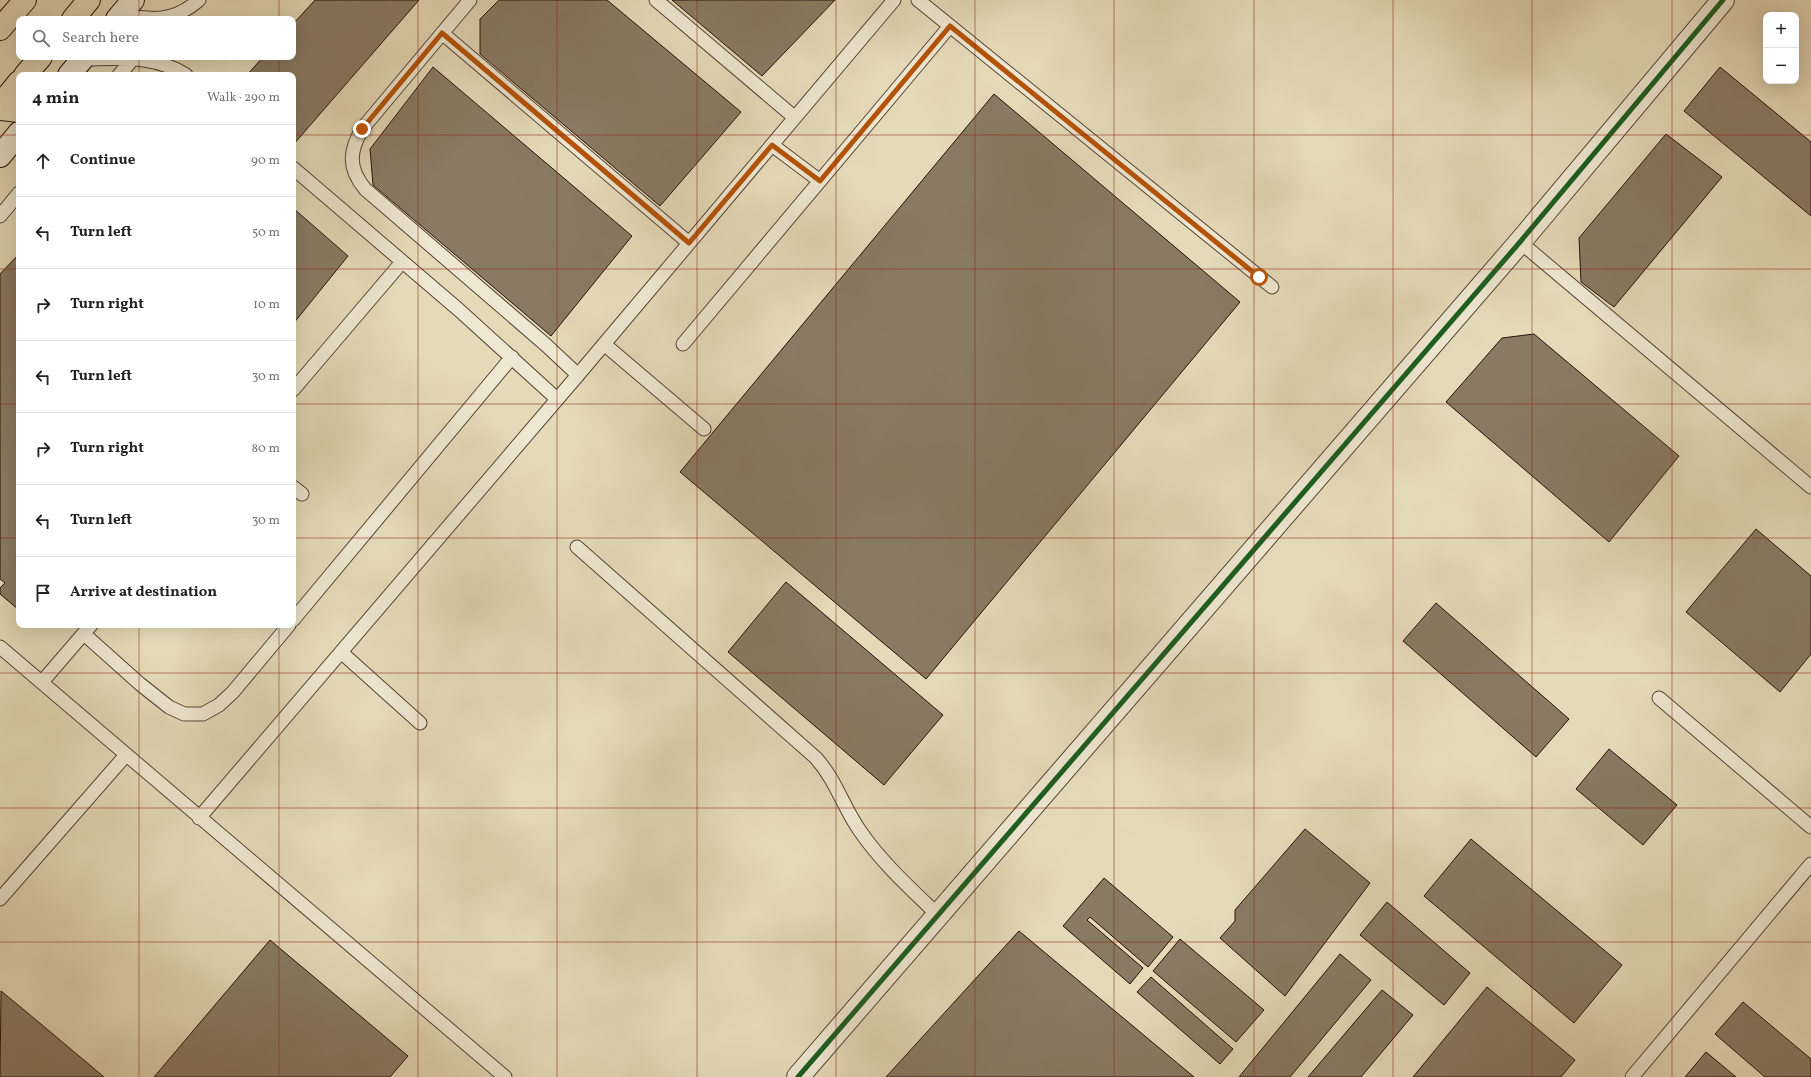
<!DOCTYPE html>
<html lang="en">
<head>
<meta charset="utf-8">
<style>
  :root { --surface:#fff; --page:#f2f2f2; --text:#222; --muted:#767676; --line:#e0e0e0 }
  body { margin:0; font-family:Vollkorn,serif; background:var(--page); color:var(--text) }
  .controls { position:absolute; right:12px; top:12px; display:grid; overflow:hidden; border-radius:8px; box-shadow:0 4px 16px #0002 }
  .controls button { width:36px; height:36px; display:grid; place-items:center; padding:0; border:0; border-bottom:1px solid var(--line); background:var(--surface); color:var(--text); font:20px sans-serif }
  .stop { position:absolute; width:12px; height:12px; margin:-9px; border:3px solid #b45309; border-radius:50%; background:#fff }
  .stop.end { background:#b45309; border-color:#fff; box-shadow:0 1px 4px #0008 }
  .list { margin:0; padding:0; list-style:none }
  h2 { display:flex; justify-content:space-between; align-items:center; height:52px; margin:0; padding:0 16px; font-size:17px }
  h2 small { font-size:13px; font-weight:400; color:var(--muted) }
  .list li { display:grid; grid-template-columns:26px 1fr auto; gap:12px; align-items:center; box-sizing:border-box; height:72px; padding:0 16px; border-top:1px solid var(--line) }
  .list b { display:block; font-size:15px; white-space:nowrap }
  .list em { font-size:13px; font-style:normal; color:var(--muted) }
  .icon { flex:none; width:22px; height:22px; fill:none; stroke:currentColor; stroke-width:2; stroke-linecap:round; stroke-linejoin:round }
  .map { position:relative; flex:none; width:1811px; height:1077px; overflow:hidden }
  .search { position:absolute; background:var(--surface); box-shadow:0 4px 16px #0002; left:16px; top:16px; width:280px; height:44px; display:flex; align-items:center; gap:10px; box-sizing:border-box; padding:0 14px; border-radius:8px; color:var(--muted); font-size:15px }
  .panel { position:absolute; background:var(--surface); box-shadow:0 4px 16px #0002; left:16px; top:72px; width:280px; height:556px; border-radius:8px }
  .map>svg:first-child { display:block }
</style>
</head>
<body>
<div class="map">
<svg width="1811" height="1077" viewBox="0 0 1811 1077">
  <rect width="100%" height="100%" fill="#e5dab8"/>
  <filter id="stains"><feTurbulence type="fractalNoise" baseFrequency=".005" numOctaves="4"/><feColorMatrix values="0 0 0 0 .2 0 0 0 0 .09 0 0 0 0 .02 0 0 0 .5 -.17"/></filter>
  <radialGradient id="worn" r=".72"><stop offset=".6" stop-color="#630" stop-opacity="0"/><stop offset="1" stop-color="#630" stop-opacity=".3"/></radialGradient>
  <path fill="#897a64" stroke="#25120a" d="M315 0H419L293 145V75H247L263 57H293V24Z
    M499 0H607L741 112 660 206 480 54V19Z
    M672 0H835L762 76Z
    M433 67 632 236 551 336 373 185 370 149Z
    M1720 67 1811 142V216L1684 111Z
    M994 94 1240 302 926 679 680 472Z
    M1666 134 1722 177 1614 307 1581 282 1579 238Z
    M293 208 348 256 293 324Z
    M19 254V610L0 594V588L5 583 0 579V274Z
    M1534 334 1679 456 1609 542 1446 402 1502 338Z
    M1756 529 1811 576V654L1780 692 1686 612Z
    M786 582 943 715 884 785 728 652Z
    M1436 603 1569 719 1536 757 1403 641Z
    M1609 749 1677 805 1643 845 1576 789Z
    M1305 829 1370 883 1285 996 1220 938 1235 921V910Z
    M1471 839 1622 965 1574 1023 1424 896Z
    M1104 878 1173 937 1148 967 1090 917 1087 920 1143 968 1130 984 1063 926Z
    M1387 902 1470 973 1444 1005 1360 935Z
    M1019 931 1194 1077H886Z
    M1180 939 1264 1010 1236 1042 1153 971Z
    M270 940 408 1056 390 1077H154Z
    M1340 954 1371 980 1290 1077H1239Z
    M1151 977 1233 1049 1220 1064 1137 992Z
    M1487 987 1575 1060 1561 1077H1413Z
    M1382 990 1413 1015 1361 1077H1308Z
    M1 991 29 1014 104 1077H0Z
    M1743 1002 1811 1059V1077H1765L1715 1034Z
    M1706 1052 1736 1077H1685Z"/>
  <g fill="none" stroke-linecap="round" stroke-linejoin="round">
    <g stroke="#554436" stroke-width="15">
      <path id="lane" d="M470 0 362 129C349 152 348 168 365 189L546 345 578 375
        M656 0 794 117
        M918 0 1272 287
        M120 15C152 20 173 23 199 0
        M442 33 689 243
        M82 59C120 59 152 54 186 75
        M119 75 133 59
        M772 145 820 181
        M293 168 459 310 557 399
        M0 216 19 193
        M1520 242 1811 487
        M604 344 704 429
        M683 344 950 26
        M293 390 402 262
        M293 487 302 494
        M577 547 816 758C837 782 843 807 860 831 882 863 911 889 939 916
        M293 620 512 357
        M84 634 140 684 169 707 184 714H203L219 705 233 692 289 625
        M0 647 505 1077
        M341 652 420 723
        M42 682 91 625
        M1659 698 1811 827
        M199 818 578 375 894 0
        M0 899 126 755
        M1632 1077 1811 864"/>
    </g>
    <g stroke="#554436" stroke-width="24">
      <path id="street" d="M798 1077 1520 242 1723 0"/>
    </g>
    <g stroke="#25120a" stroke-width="24">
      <path id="secondary" d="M117 19 133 0
        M69 75 84 57
        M0 156 19 133"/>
    </g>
    <g stroke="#25120a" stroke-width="24">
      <path id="primary" d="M73 19 89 0
        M0 29 25 0
        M25 75 41 57
        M0 105 19 82
        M0 109 19 111"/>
    </g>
    <use href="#lane" stroke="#eee7d1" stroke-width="13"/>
    <use href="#street" stroke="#eee7d1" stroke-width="22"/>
    <use href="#secondary" stroke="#eee7d1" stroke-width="22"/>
    <use href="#primary" stroke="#e5dab8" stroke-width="22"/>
    <g stroke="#eee7d1" stroke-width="8">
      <path id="cycleway" d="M798 1077 1520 242 1723 0"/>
    </g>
    <use href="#cycleway" stroke="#1b5e20" stroke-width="5"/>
  </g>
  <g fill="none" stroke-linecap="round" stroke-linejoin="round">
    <path stroke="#b45309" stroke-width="5" d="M362 129 442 33 689 243 772 145 820 181 950 26 1259 277"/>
  </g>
  <path fill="none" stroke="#8f2418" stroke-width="1" stroke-opacity="0.55" d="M139 0V19M279 0V19M418 0V1077M557 0V1077M697 0V1077M836 0V1077M975 0V1077M1114 0V1077M1254 0V1077M1393 0V1077M1532 0V1077M1672 0V1077M139 57V75M279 57V75M0 135H19M293 135H1811M0 269H19M293 269H1811M0 404H19M293 404H1811M0 538H19M293 538H1811M139 625V1077M279 625V1077M0 673H1811M0 808H1811M0 942H1811"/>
  <rect width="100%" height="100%" filter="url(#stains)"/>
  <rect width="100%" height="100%" fill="url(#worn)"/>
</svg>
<div class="controls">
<button>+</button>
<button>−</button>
</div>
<div class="stop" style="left:1259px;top:277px"></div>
<div class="stop end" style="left:362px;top:129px"></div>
<div class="search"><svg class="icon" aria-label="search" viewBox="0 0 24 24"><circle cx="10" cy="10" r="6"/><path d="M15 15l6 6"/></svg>Search here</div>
<section class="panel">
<h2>4 min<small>Walk · 290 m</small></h2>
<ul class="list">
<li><svg class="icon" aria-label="ahead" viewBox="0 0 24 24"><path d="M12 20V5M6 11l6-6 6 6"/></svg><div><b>Continue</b></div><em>90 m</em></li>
<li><svg class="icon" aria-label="left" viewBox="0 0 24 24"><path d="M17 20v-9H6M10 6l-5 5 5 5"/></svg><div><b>Turn left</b></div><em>50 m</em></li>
<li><svg class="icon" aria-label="right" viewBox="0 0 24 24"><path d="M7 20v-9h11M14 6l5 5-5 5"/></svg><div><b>Turn right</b></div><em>10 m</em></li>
<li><svg class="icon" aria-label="left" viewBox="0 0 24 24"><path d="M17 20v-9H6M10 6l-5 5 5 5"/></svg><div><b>Turn left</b></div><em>30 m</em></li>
<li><svg class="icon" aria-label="right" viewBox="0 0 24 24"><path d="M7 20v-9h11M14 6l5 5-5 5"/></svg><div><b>Turn right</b></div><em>80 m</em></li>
<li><svg class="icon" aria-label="left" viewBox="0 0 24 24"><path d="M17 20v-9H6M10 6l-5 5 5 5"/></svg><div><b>Turn left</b></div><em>30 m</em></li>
<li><svg class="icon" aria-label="arrive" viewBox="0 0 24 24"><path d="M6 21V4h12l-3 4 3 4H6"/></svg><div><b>Arrive at destination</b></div></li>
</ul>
</section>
</div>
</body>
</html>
